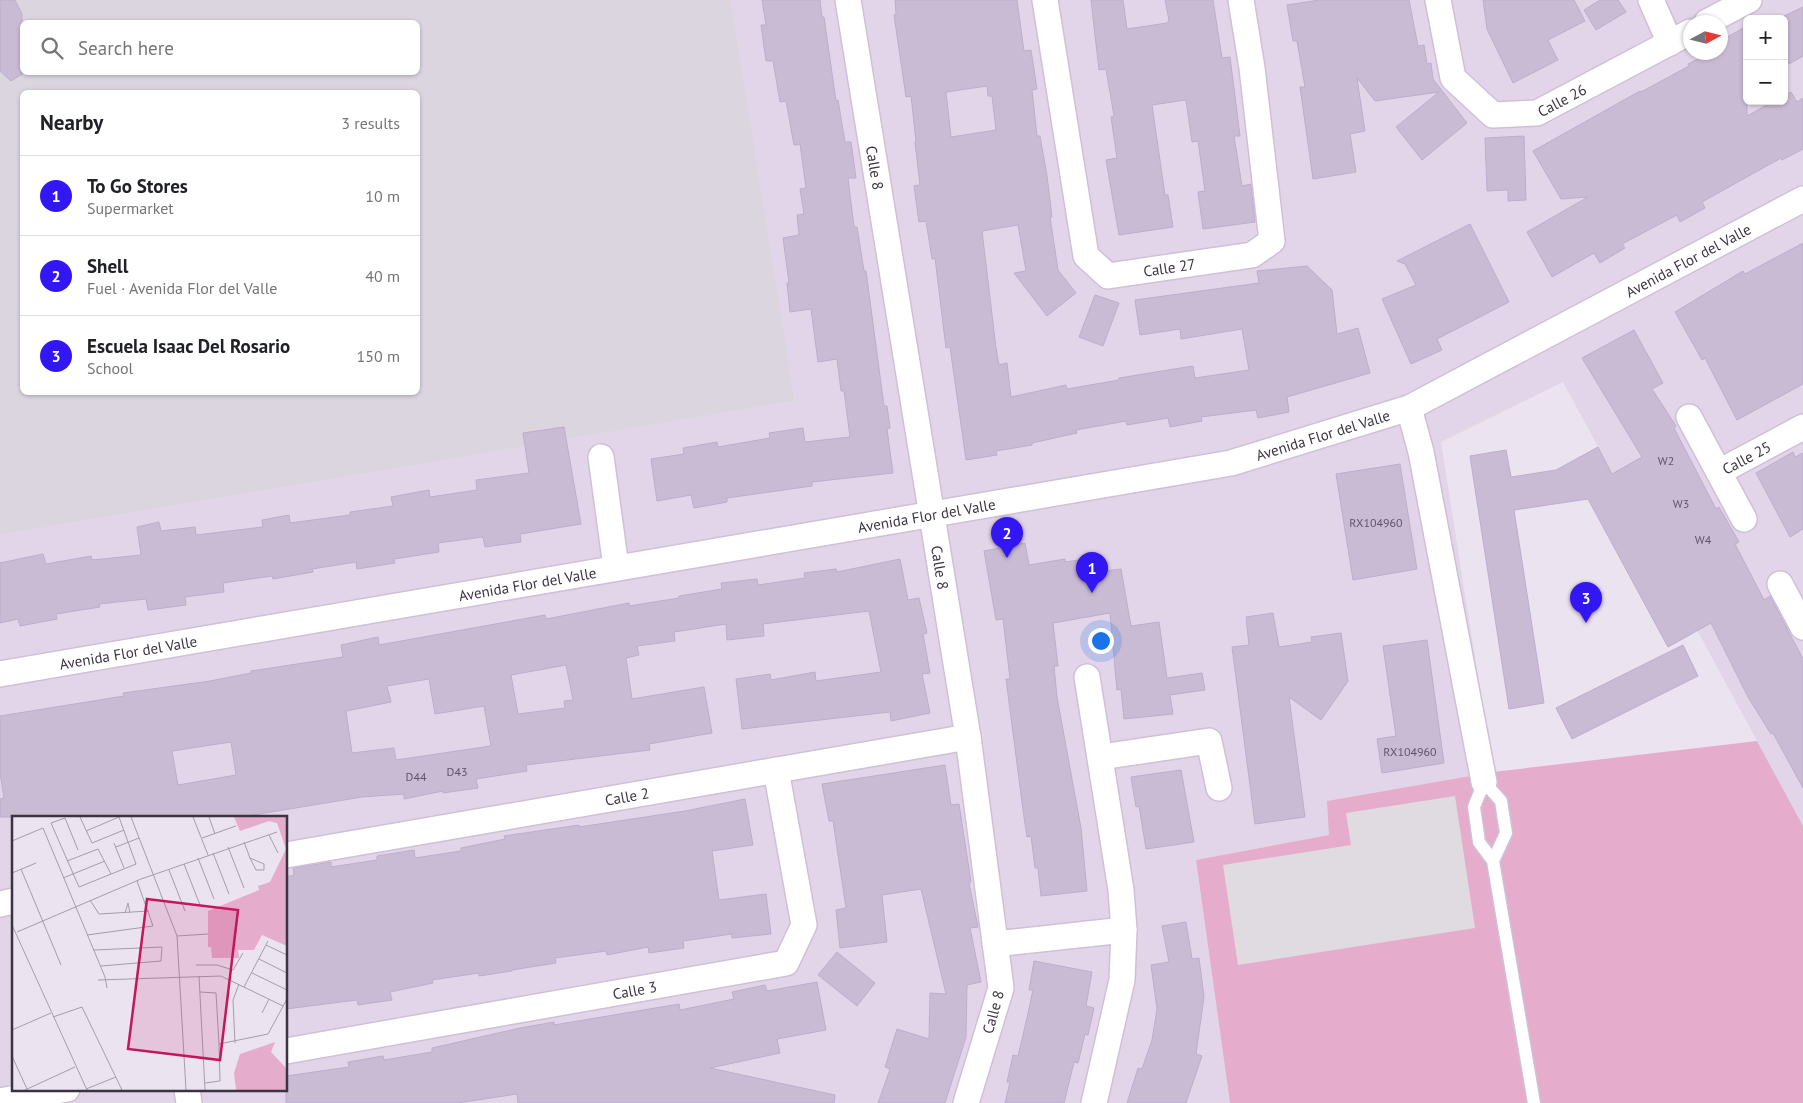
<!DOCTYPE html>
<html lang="en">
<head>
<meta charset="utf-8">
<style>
  :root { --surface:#fff; --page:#f2f2f2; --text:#202124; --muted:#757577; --line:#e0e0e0; --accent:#3316f4 }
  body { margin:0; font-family:"PT Sans",sans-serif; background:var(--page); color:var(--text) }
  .controls { position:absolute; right:15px; top:15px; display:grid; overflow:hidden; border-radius:8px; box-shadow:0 1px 4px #0004 }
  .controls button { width:45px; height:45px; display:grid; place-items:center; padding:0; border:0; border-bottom:1px solid var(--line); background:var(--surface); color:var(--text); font:25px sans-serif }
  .compass { position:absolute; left:1683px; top:15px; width:45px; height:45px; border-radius:50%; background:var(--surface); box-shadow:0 1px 4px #0004; rotate:83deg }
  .you { position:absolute; left:1100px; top:640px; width:18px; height:18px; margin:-12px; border:4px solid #fff; border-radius:50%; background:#1a73e8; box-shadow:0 0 0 8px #1a73e833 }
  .badge { display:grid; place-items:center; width:32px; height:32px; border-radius:50%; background:var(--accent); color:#fff; font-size:16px; font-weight:700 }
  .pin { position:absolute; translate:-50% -41px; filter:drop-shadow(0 1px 2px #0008) }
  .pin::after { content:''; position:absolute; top:26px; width:18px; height:15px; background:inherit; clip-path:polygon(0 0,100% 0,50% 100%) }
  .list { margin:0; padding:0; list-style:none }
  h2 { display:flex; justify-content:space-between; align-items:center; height:65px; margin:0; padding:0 20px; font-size:21px }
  h2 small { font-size:16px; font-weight:400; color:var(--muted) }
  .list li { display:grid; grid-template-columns:32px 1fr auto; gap:15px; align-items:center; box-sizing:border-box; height:80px; padding:0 20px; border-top:1px solid var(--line) }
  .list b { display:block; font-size:19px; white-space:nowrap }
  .list p { margin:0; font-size:16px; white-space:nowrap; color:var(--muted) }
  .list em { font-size:16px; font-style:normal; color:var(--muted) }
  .icon { flex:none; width:28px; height:28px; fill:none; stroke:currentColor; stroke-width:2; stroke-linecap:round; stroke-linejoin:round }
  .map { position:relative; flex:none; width:1803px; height:1103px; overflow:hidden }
  .search { position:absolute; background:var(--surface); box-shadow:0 1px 4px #0004; left:20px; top:20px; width:400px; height:55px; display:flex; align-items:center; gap:12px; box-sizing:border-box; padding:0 18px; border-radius:8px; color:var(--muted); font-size:19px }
  .panel { position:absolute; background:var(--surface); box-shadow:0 1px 4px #0004; left:20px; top:90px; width:400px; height:305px; border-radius:8px }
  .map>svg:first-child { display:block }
</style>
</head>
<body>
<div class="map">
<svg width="1803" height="1103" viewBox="0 0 1803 1103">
  <rect width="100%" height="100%" fill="#ece3f1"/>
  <path fill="#e2d5e9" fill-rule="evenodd" d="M731 0H1803V826L1563 382 1441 442 1493 772 1327 801 1330 835 1196 860 1230 1103H0V535L795 401ZM1747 19H1784V101H1747ZM1690 22H1720V52H1690ZM14 817H286V1089H14Z"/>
  <path fill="#dbd5e0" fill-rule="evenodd" d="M0 0H731L795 401 0 535ZM22 22H418V72H22ZM22 92H418V392H22Z"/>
  <path fill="#e5accc" d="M1757 741 1803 826V1103H1230L1196 860 1329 835 1327 801 1493 772Z"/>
  <path fill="#dfdbe1" d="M1455 796 1475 928 1238 965 1223 865 1351 845 1346 813Z"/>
  <path fill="#cabbd5" stroke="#bfaccd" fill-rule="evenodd" d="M0 0H15L22 14V74L11 81 0 71Z
    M762 0H820L822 17H824L836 101 838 100 845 142H851L856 178H848L854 227H857L864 271H866L884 406H887L890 428 887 429 893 473 812 482V486L727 498V502L694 508 691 495 657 501 651 459 684 454 683 448 717 442 718 447 770 438 769 433 803 428 805 442 850 437 844 391H841L837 359 818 362 811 309 790 312 787 283H789L783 238 799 235 797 215 804 214 800 189 806 188 800 144 794 145 786 101 780 102 773 61H766L761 25H766Z
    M895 0H1017L1024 51 1031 50 1037 89 1032 90 1037 136H1040L1047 176 1052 217H1050L1058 270 1076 293 1047 316 1014 273 1026 271 1018 225 982 231 996 348 999 365 1007 363 1011 397 1066 385 1067 389 1119 380V378L1193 366 1195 378 1249 370 1242 329 1181 339 1180 329 1140 335 1135 300 1259 283 1257 271 1307 266 1332 290 1337 334 1358 328 1370 373 1287 397 1289 412 1258 418 1256 410 1201 417 1202 421 1170 427 1168 418 1127 425 1126 421 1076 430 1077 433 1032 443V445L996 451 997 455 966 460 950 347 946 348 935 258 932 259 926 221 919 222 914 186 920 185 915 142 916 141 911 96 906 97 894 15 896 14ZM987 86 988 96H992L996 130 951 137 946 92Z
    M1091 0H1123L1127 29 1167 23 1169 20 1165 0H1213L1222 58 1230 57 1240 136H1234L1242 186 1251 184 1255 222 1203 229 1198 192 1205 191 1198 141 1192 142 1186 100 1152 105 1165 195H1168L1173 227 1119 235 1106 160 1117 158 1111 117 1114 116 1106 69 1099 70Z
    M1319 0H1409L1418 46 1424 45 1427 64 1431 63 1433 79 1467 123 1422 160 1396 127 1439 92 1375 101 1357 78 1365 131 1350 134 1356 172 1313 179 1300 87H1305L1297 41H1293L1287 5Z
    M1483 0H1574L1585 21 1548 40 1558 60 1513 83 1487 29Z
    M1600 0H1618L1626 12 1596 30 1584 10Z
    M1803 7V56L1789 64 1784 54V16Z
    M1747 26V116L1774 101H1784V96L1791 92 1797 102 1803 98V149L1782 160 1781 158 1702 202 1705 208 1680 222 1677 215 1622 244 1625 248 1600 263 1594 253 1552 277 1527 232 1588 197 1561 199 1533 151 1640 91 1641 92 1689 66 1688 64 1712 52H1720V48L1725 46 1722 40Z
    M1524 136 1526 200 1508 201V190L1487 191 1485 138Z
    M1470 224 1509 302 1437 339 1442 350 1411 364 1382 299 1416 285 1405 264 1397 261Z
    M1803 243V384L1737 420 1705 358 1702 360 1675 312 1743 271 1745 274Z
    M1095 295 1119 303 1103 346 1079 337Z
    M1634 330 1663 383 1652 389 1676 426 1674 428 1716 509 1719 507 1739 542 1735 544 1764 600 1770 596 1803 659V788L1773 733 1771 734 1748 697 1711 623 1668 647 1588 499 1514 510 1544 703 1509 709 1470 456 1506 450 1511 477 1556 470 1598 447 1612 474 1642 457 1582 358Z
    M564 427 581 524 520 534 521 542 485 547 483 537 438 543 439 552 394 559 395 563 357 569 356 562 312 569 313 572 273 579 272 576 223 583 224 592 185 597 186 605 148 610 146 599 99 604 100 607 56 614 57 619 20 626 18 619 0 623V563L43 554 46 564 91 556 92 560 141 555 137 527 159 522 161 531 195 527 196 535 263 527 262 520 289 515 290 523 350 515V512L393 506 391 497 429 490 430 497 477 490 476 480 529 473 523 433Z
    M1793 452 1795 457 1803 453V529L1790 537 1756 473Z
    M1400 464 1417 569 1353 580 1336 474Z
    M1025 543 1029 565 1065 559V562L1086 559 1105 571 1121 569 1131 626 1159 622 1167 678 1202 673 1205 690 1170 695 1173 714 1124 719 1121 689 1117 690 1110 613 1053 623 1058 666H1054L1057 697 1081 828 1087 891 1041 896 1038 868H1035L1031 836 1027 837 1023 810 1006 679H1010L1003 619 996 620 984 551Z
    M900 559 908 600 919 598 927 633 923 634 930 673 922 674 930 713 891 721 890 712 742 729 736 679 770 674 771 680 815 672 816 681 881 672 869 611 763 624 764 636 727 640 726 624 674 632 675 641 637 646 639 655 626 658 632 699 704 687 712 733 649 744 650 750 526 765 527 771 476 779 478 788 443 793V791L404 799V794L362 797 241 817H0V799L4 798 0 773V716L124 696 123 693 210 681 251 673V671L343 657 341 645 378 637 379 645 545 615 546 619 629 603V606L679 598V596L722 589 721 583 757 579 758 585 805 578 804 573 836 569 837 572ZM566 665 573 700 564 701 565 708 518 714 511 675ZM429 679 435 714 484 706 491 746 396 760 394 748 352 753 346 711 391 702 387 686ZM231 742 236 775 178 785 172 751Z
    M1273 613 1279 647 1312 642 1311 637 1341 633 1348 681 1321 720 1289 697 1305 817 1255 824 1232 647 1249 645 1246 617Z
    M1427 640 1444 763 1382 773 1377 739 1396 736 1383 646Z
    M1683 645 1698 676 1572 739 1556 708Z
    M945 765 951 805 959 804 971 882 969 883 978 927 970 928 981 982 967 985 966 1037 945 1103H878L890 1069 885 1067 897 1029 929 1039 930 993 946 994 921 889 882 895 887 942 840 948 836 910 846 908 833 821H829L822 784Z
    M1181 770 1194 842 1146 849 1139 806 1136 807 1131 777Z
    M745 799 753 845 712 851 719 900 766 894 771 934 732 938V934L683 941 684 948 649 953 648 947 607 955 606 951 555 958 556 963 512 970V971L479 976V973L432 980 433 983 390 992 392 1000 358 1005 357 1000 286 1009V877L294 875 293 868 331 862V867L377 860V856L414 850 415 858 461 851V848L505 839 504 836 579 825V827L685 811Z
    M1186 922 1192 959 1199 958 1204 997 1196 1054 1202 1056 1186 1103H1127L1138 1068 1142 1069 1152 1040 1157 1009 1151 965 1169 962 1162 926Z
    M837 952 875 983 857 1006 818 975Z
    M1034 961 1092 972 1086 1006 1094 1008 1088 1035 1085 1034 1078 1063 1074 1062 1064 1103H1005L1010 1082H1007L1013 1055 1018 1056 1027 1018 1033 990H1029Z
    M817 982 826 1030 777 1039 780 1053 710 1068 835 1095 834 1103H518L517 1094 458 1103H286V1076L349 1067 348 1062 383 1056 384 1060 432 1052V1048L520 1028 554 1022V1025L679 1004 680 1010 734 999 732 992 765 985 767 991Z"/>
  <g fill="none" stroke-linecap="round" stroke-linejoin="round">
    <g stroke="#cfc0d7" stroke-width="15">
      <path id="service" d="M1493 861 1506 833 1501 801 1484 782 1474 807 1479 842 1493 861 1534 1103"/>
    </g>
    <g stroke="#cfc0d7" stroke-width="28">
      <g id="minor">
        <path id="s1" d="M848 0 968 737 1001 988 966 1103"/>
        <path id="s2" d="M1045 0 1086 256 1108 276 1252 255 1272 241 1252 68 1241 0"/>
        <path id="s3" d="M1438 0 1453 78 1493 115 1537 113 1690 32"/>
        <path d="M1651 0 1670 43"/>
        <path d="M1707 22 1749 0"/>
        <path d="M1409 408 1421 452 1484 782"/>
        <path d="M1689 417 1744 519"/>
        <path d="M601 457 616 567"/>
        <path id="s4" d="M1719 472 1803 427"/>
        <path d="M1780 584 1803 627"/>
        <path id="s5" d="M0 674 1231 463 1409 408 1803 199"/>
        <path d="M1087 677 1121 890 1124 930 1122 980 1094 1103"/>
        <path d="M1101 757 1209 741 1219 788"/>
        <path id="s6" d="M286 855 968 737"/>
        <path d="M0 904 14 901"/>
        <path d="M995 944 1124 930"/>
        <path id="s7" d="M286 1051 786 963 804 925 776 770"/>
        <path d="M187 1089 189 1103"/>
        <path d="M0 1101 67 1089"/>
      </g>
    </g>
    <use href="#service" stroke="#fff" stroke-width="12"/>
    <use href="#minor" stroke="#fff" stroke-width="25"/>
  </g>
  <g text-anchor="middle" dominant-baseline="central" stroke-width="4" stroke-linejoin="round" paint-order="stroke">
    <g font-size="12" fill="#605567">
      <text x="1666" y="460">W2</text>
      <text x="1681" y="503">W3</text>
      <text x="1376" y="522">RX104960</text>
      <text x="1703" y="539">W4</text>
      <text x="1410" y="751">RX104960</text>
      <text x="457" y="771">D43</text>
      <text x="416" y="776">D44</text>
    </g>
    <g font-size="15" fill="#3c3342" stroke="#fff">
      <text stroke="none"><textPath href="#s3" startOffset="206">Calle 26</textPath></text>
      <text stroke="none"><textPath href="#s1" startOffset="170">Calle 8</textPath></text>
      <text stroke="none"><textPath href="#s5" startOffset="1751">Avenida Flor del Valle</textPath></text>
      <text stroke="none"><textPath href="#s2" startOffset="351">Calle 27</textPath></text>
      <text stroke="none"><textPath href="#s5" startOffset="1345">Avenida Flor del Valle</textPath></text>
      <text stroke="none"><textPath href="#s4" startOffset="31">Calle 25</textPath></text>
      <text stroke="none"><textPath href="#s5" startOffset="940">Avenida Flor del Valle</textPath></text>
      <text stroke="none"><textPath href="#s1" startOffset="575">Calle 8</textPath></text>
      <text stroke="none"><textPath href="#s5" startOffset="535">Avenida Flor del Valle</textPath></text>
      <text stroke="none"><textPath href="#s5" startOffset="130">Avenida Flor del Valle</textPath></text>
      <text stroke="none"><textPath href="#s6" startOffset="346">Calle 2</textPath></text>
      <text stroke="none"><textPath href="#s7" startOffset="354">Calle 3</textPath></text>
      <text transform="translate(993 1012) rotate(-75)">Calle 8</text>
    </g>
  </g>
  <g transform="translate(12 816)">
    <rect width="275" height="275" fill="#ece3f1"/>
    <path d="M222 1H275V130L250 119 242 134H226L227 142H200L199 131H196V95L247 74 246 70 258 66 274 33 265 7 257 5 228 15ZM263 226 259 236 275 253V274H224L222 257 228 238Z" fill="#e5accc"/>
    <path fill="none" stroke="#a69dab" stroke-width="1" d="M68 1 80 27 112 14M119 1 165 120 174 274M181 1 196 39M197 1 203 18M74 15 107 1M257 19 266 37M190 22 224 10M0 25 31 12 93 161 95 172M232 26 238 42M102 27 112 52M104 31 127 22M216 31 232 72M66 34 53 2 39 7 67 71 124 48 107 1M201 37 217 78M186 42 202 83M238 42 252 48V54H244ZM55 45 86 33 99 58M172 48 188 89M9 53 49 149M157 54 173 95M0 57 24 47M51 62 93 45M78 84 87 98 137 95M113 97 116 87 118 97M0 109 75 274M5 116 129 63 265 16M75 119 141 110 125 65M165 120 196 118M254 129 275 139M82 134 150 131 149 145 89 150M247 143 275 157M184 149H205L221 154 231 137M240 157 275 174M187 160 193 274M86 164 209 160 271 190M232 171 256 125M188 176 204 177 207 228 208 265 193 267M250 197 257 183M41 201 70 191 110 274M0 214 39 197M223 227 221 184 227 168M207 228 256 218 275 183M0 240 15 273M74 273 104 261M13 274 63 251"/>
    <path fill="#c2185b" fill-opacity="0.15" stroke="#c2185b" stroke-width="2.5" d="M135 83 226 94 208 244 116 233Z"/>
    <rect width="275" height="275" fill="none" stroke="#3c3342" stroke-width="2.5"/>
  </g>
</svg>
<div class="controls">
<button>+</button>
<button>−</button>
</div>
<svg class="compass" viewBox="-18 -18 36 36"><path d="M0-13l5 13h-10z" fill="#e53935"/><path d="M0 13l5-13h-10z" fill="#757577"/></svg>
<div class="you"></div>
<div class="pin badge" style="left:1092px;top:593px">1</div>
<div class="pin badge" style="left:1007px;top:558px">2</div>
<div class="pin badge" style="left:1586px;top:623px">3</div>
<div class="search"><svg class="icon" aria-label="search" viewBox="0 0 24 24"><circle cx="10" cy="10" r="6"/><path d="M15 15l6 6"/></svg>Search here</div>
<section class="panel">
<h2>Nearby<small>3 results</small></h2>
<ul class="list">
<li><span class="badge">1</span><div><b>To Go Stores</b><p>Supermarket</p></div><em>10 m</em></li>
<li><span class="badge">2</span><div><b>Shell</b><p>Fuel · Avenida Flor del Valle</p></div><em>40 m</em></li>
<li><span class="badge">3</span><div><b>Escuela Isaac Del Rosario</b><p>School</p></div><em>150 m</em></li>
</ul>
</section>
</div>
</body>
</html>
